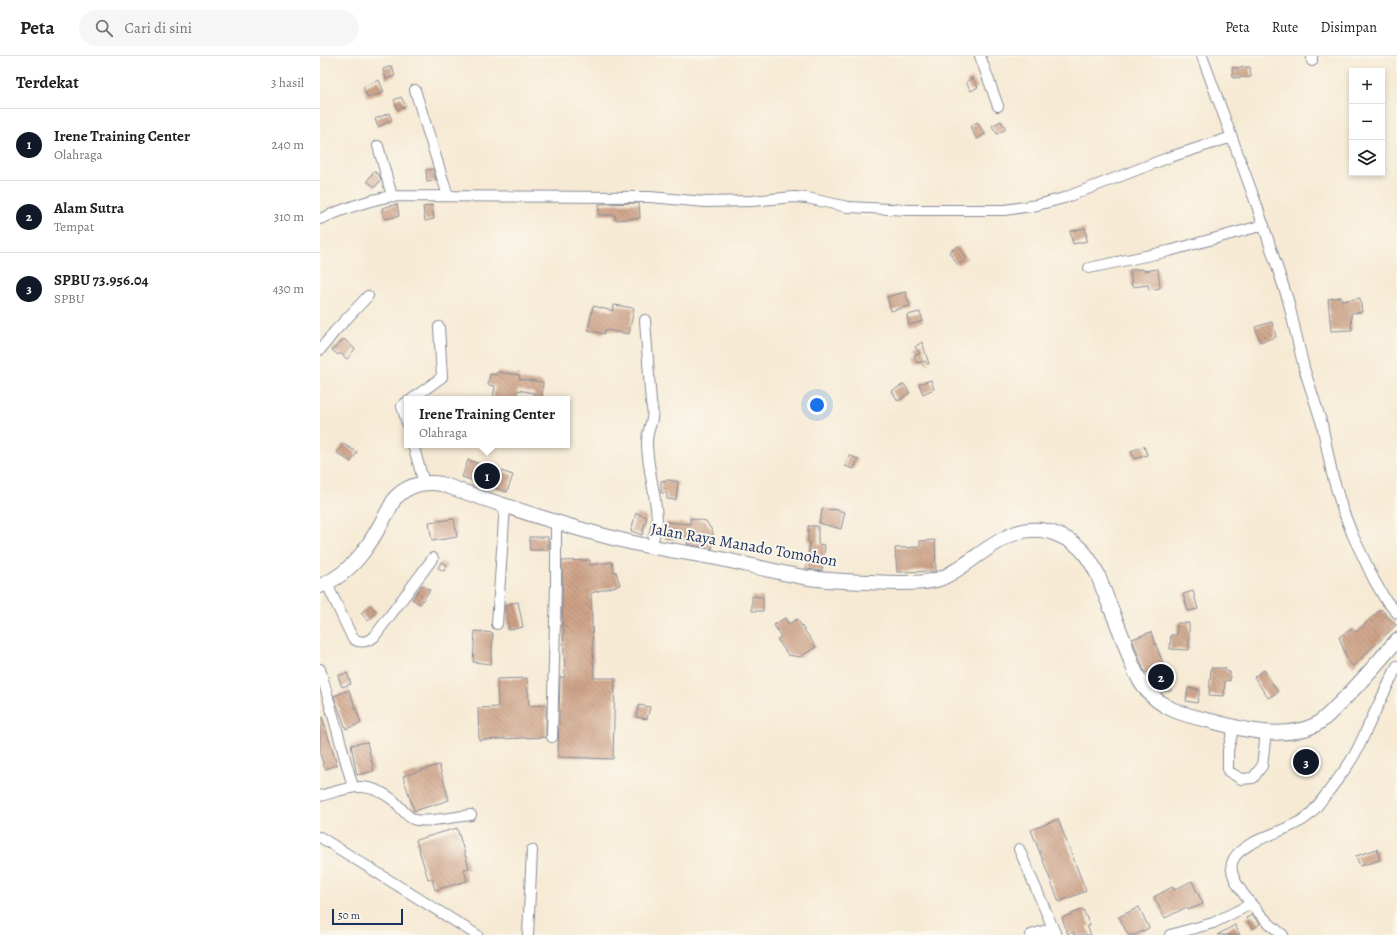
<!DOCTYPE html>
<html lang="id">
<head>
<meta charset="utf-8">
<style>
  :root { --surface:#fff; --page:#f6f6f6; --text:#202124; --muted:#757577; --line:#e0e0e0; --accent:#111827 }
  body { margin:0; font-family:Alegreya,serif; background:var(--page); color:var(--text) }
  .controls { position:absolute; right:12px; top:12px; display:grid; overflow:hidden; border-radius:0px; box-shadow:0 2px 6px #0003 }
  .controls button { width:36px; height:36px; display:grid; place-items:center; padding:0; border:0; border-bottom:1px solid var(--line); background:var(--surface); color:var(--text); font:20px sans-serif }
  .scale { position:absolute; left:12px; bottom:10px; width:71px; box-sizing:border-box; padding-left:4px; border:2px solid #1b2f5e; border-top:0; font-size:11px; line-height:14px; white-space:nowrap; color:#1b2f5e; -webkit-text-stroke:3px #fbf7ec; paint-order:stroke }
  .you { position:absolute; left:497px; top:349px; width:14px; height:14px; margin:-10px; border:3px solid #fff; border-radius:50%; background:#1a73e8; box-shadow:0 0 0 6px #1a73e833 }
  .badge { display:grid; place-items:center; width:26px; height:26px; border-radius:50%; background:var(--accent); color:#fff; font-size:13px; font-weight:700 }
  .pin { position:absolute; translate:-50% -50%; border:2px solid #fff; box-shadow:0 1px 4px #0006 }
  .popup { position:absolute; left:84px; top:340px; width:166px; height:52px; box-sizing:border-box; display:grid; place-content:center; border-radius:0px; background:var(--surface); filter:drop-shadow(0 1px 3px #0005); font-size:13px; white-space:nowrap; color:var(--muted) }
  .popup b { font-size:15px; color:var(--text) }
  .popup::after { content:''; position:absolute; left:50%; top:100%; margin-left:-8px; border:8px solid transparent; border-top-color:var(--surface) }
  .list { margin:0; padding:0; list-style:none }
  h2 { display:flex; justify-content:space-between; align-items:center; height:52px; margin:0; padding:0 16px; font-size:17px }
  h2 small { font-size:13px; font-weight:400; color:var(--muted) }
  .list li { display:grid; grid-template-columns:26px 1fr auto; gap:12px; align-items:center; box-sizing:border-box; height:72px; padding:0 16px; border-top:1px solid var(--line) }
  .list b { display:block; font-size:15px; white-space:nowrap }
  .list p { margin:0; font-size:13px; white-space:nowrap; color:var(--muted) }
  .list em { font-size:13px; font-style:normal; color:var(--muted) }
  .icon { flex:none; width:22px; height:22px; fill:none; stroke:currentColor; stroke-width:2; stroke-linecap:round; stroke-linejoin:round }
  .map { position:relative; flex:none; width:1077px; height:879px; overflow:hidden }
  header { display:flex; align-items:center; gap:24px; box-sizing:border-box; height:56px; padding:0 20px; background:var(--surface); border-bottom:1px solid var(--line) }
  header strong { font-size:19px }
  nav { display:flex; gap:22px; margin-inline-start:auto; font-size:14px }
  .search { width:280px; height:36px; background:var(--page); display:flex; align-items:center; gap:10px; box-sizing:border-box; padding:0 14px; border-radius:22px; color:var(--muted); font-size:15px }
  main { display:flex }
  aside { flex:1; background:var(--surface) }
  .map>svg:first-child { display:block }
</style>
</head>
<body>
<header>
<strong>Peta</strong>
<div class="search"><svg class="icon" aria-label="search" viewBox="0 0 24 24"><circle cx="10" cy="10" r="6"/><path d="M15 15l6 6"/></svg>Cari di sini</div>
<nav><a>Peta</a><a>Rute</a><a>Disimpan</a></nav>
</header>
<main>
<aside>
<h2>Terdekat<small>3 hasil</small></h2>
<ul class="list">
<li><span class="badge">1</span><div><b>Irene Training Center</b><p>Olahraga</p></div><em>240 m</em></li>
<li><span class="badge">2</span><div><b>Alam Sutra</b><p>Tempat</p></div><em>310 m</em></li>
<li><span class="badge">3</span><div><b>SPBU 73.956.04</b><p>SPBU</p></div><em>430 m</em></li>
</ul>
</aside>
<div class="map">
<svg width="1077" height="879" viewBox="0 0 1077 879">
  <defs>
    <pattern id="building-back-hatch" width="6" height="6" patternUnits="userSpaceOnUse"><rect width="6" height="6" fill="#cea186"/><path d="M-1 5l2 2M0 0l6 6M5-1l2 2" fill="none" stroke="#a68471"/></pattern>
  </defs>
  <rect width="100%" height="100%" fill="#fbf7ec"/>
  <filter id="ink" filterUnits="userSpaceOnUse"><feTurbulence type="fractalNoise" baseFrequency=".025" numOctaves="2"/><feDisplacementMap in="SourceGraphic" scale="8" xChannelSelector="R" yChannelSelector="G"/><feConvolveMatrix kernelMatrix="1 2 1 2 8 2 1 2 1" color-interpolation-filters="sRGB"/></filter>
  <filter id="wash" filterUnits="userSpaceOnUse"><feTurbulence type="fractalNoise" baseFrequency=".012" numOctaves="4" result="noise"/><feDisplacementMap in="SourceGraphic" scale="16" xChannelSelector="R" yChannelSelector="G"/><feGaussianBlur stdDeviation="0.9" result="paint"/><feColorMatrix in="noise" values="0 0 0 0 0 0 0 0 0 0 0 0 0 0 0 0 0 1.4 0 .05"/><feComposite in="paint" operator="in"/></filter>
  <g filter="url(#wash)">
    <rect width="100%" height="100%" fill="#f6ead4"/>
    <g id="blocks">
      <path fill="url(#building-back-hatch)" d="M72 10 75 20 66 23 63 13Z
        M930 11 931 21 913 22 912 12Z
        M652 22 658 31 651 35 646 26Z
        M59 24 64 36 48 42 43 31Z
        M81 41 86 50 78 54 74 44Z
        M69 57 72 64 58 71 55 63Z
        M681 65 686 73 677 78 672 70Z
        M657 66 665 78 657 83 650 71Z
        M113 113 116 125 107 126 106 114Z
        M54 115 60 120 61 124 55 131 47 125Z
        M319 147 320 162 296 164 295 159H279V148Z
        M77 148 79 160 65 163 62 152Z
        M112 149 114 163 105 165 103 151Z
        M765 172 767 185 753 188 750 175Z
        M638 190 647 202 638 209 629 196Z
        M823 213V215L838 213 840 232 829 234 828 229 812 231 810 214Z
        M585 236 590 250 571 255 567 241Z
        M1021 241 1022 245 1040 242 1042 256 1031 257 1032 274 1011 275 1008 243Z
        M294 249 314 252 309 278 285 274 284 278 268 274 273 250 293 255Z
        M600 256 603 265 589 269 587 259Z
        M952 266 956 281 940 286 935 271Z
        M24 283 35 293 27 303 20 297 18 299 12 294Z
        M602 286 609 308H607L605 305 597 307 594 299 600 298 595 291Z
        M177 316 200 319 199 323 223 326 222 343H214V337L198 334 196 343H173L175 330 168 329 170 318 177 319Z
        M611 324 614 333 603 338 599 328Z
        M584 328 590 337 578 345 572 335Z
        M23 388 37 396 31 406 17 397Z
        M824 390 827 399 814 403 811 395Z
        M529 399 538 403 534 413 525 410Z
        M148 404 193 419 187 436 142 421Z
        M349 424 358 426 356 444 347 443V437H341V425Z
        M503 452 512 454 513 453 525 456 521 473 499 467Z
        M316 457 327 461 322 479 311 475Z
        M370 462 386 465 393 476 392 493 367 488 368 484 345 482 346 466 370 468Z
        M134 463 137 481 112 485 109 466Z
        M488 470H498V488L505 489 502 515 486 513 490 486H488Z
        M209 481H228L229 494H210Z
        M615 484 616 515 577 516 575 492 600 491V485Z
        M270 504V509L292 506 294 516H296L300 529 271 537 274 622H295L293 703 238 701 240 621H245L242 546V505Z
        M121 506 127 509 124 515 118 512Z
        M102 529 110 534 100 548 92 543Z
        M873 535 878 553 868 555 863 538Z
        M432 540 443 541V555H432Z
        M198 546 203 571 189 574 185 549Z
        M50 549 57 556 48 565 41 557Z
        M1061 553 1076 569 1033 610 1028 605 1019 581 1033 572 1036 576Z
        M465 562 469 568 477 563 496 591 480 601 468 599 457 583 461 581 454 569Z
        M857 567H869V594L850 593 851 579H857Z
        M155 575 173 577 171 608 153 606Z
        M831 576 850 625 851 635 841 636 839 635 838 629 834 630 832 628 830 615 825 617 817 596 812 583Z
        M891 612H906L905 615 910 616V625L905 624 904 640 889 639Z
        M944 614 958 636 948 642 934 621Z
        M27 617 31 628 22 631 18 620Z
        M207 622 209 650 226 649V681L159 684 158 652 178 651 177 623Z
        M868 632 880 634 877 647 866 645Z
        M29 634 41 667 26 673 14 640Z
        M319 649 330 651 327 663 316 661Z
        M2 661 17 709 5 713 0 698V662Z
        M47 686 54 715 37 719 31 689Z
        M119 709 129 744 94 755 83 720Z
        M738 763 766 835 739 846 711 774Z
        M137 772 149 812 144 813 147 825 115 834 112 822 108 823 96 784Z
        M1057 793 1060 804 1040 810 1036 800Z
        M872 825 883 848 868 854 867 851 845 862 834 841 852 831 854 834Z
        M819 851 829 872 815 879H808L799 861Z
        M763 853 770 870H767L771 879H754L753 876 748 878 742 862Z
        M932 859 940 868 933 873 926 862Z
        M915 869 920 879H897Z"/>
    </g>
  </g>
  <g filter="url(#ink)">
    <use href="#blocks" fill-opacity="0" stroke="#888c99" stroke-width="1"/>
    <g fill="none" stroke-linecap="round" stroke-linejoin="round">
      <g stroke="#888c99" stroke-width="12">
        <path id="minor" d="M660 0 678 50
          M882 0 937 150 968 244 984 312 1002 368 1012 418 1022 452 1033 480 1054 524 1065 543 1077 557
          M992 0V5
          M95 34 128 140
          M58 90 72 140
          M0 163C24 153 47 144 72 140L330 141 385 146 432 145 474 141 487 142 528 151 590 154H685L717 149 744 142 850 101 912 81
          M769 212 849 195 944 169
          M325 264 331 347C336 364 327 371 327 386 327 413 337 440 337 466 336 474 333 482 332 490
          M0 294 15 275 48 240
          M92 343 122 321 119 271
          M87 346 82 350 87 367
          M93 389 104 427
          M7 528 32 581C38 588 47 586 54 581L113 502
          M177 568 185 449
          M0 613 33 731
          M914 671 908 694V715L921 723 933 722 942 710 946 676
          M232 681 236 528V466
          M0 740C29 732 46 723 73 744 79 749 85 759 93 763 102 768 138 760 151 759
          M0 781 157 879
          M699 793 736 879
          M208 879 212 794
          M711 879 733 872
          M850 879 893 867 931 848
          M963 879C948 868 907 827 912 807 918 784 970 776 988 760 996 753 1002 743 1009 735 1017 724 1025 714 1032 703 1040 690 1045 676 1052 662 1060 645 1069 628 1077 610"/>
      </g>
      <g stroke="#888c99" stroke-width="16">
        <path id="highway" d="M0 530C39 515 56 477 75 442 88 429 103 425 121 428 183 449 245 471 309 486 338 493 367 496 396 502 427 508 458 517 489 522 519 526 550 526 580 527 594 527 609 527 622 522 660 505 692 458 738 479 759 487 767 498 777 517 786 541 796 564 805 588 810 603 815 619 825 632 842 654 865 659 891 665 924 674 963 684 995 669 1004 664 1011 656 1018 649 1039 629 1058 606 1077 584"/>
      </g>
      <use href="#minor" stroke="#fff" stroke-width="10"/>
      <use href="#highway" stroke="#fff" stroke-width="14"/>
    </g>
  </g>
  <g text-anchor="middle" dominant-baseline="central" stroke-width="4" stroke-linejoin="round" paint-order="stroke">
    <g font-size="16" fill="#1b2f5e" stroke="#fbf7ec">
      <text transform="translate(424 489) rotate(10)">Jalan Raya Manado Tomohon</text>
    </g>
  </g>
</svg>
<div class="controls">
<button>+</button>
<button>−</button>
<button><svg class="icon" aria-label="layers" viewBox="0 0 24 24"><path d="M12 4l9 5-9 5-9-5zM3 14l9 5 9-5"/></svg></button>
</div>
<div class="scale">50 m</div>
<div class="you"></div>
<div class="pin badge" style="left:167px;top:420px">1</div>
<div class="popup"><b>Irene Training Center</b>Olahraga</div>
<div class="pin badge" style="left:841px;top:621px">2</div>
<div class="pin badge" style="left:986px;top:706px">3</div>
</div>
</main>
</body>
</html>
